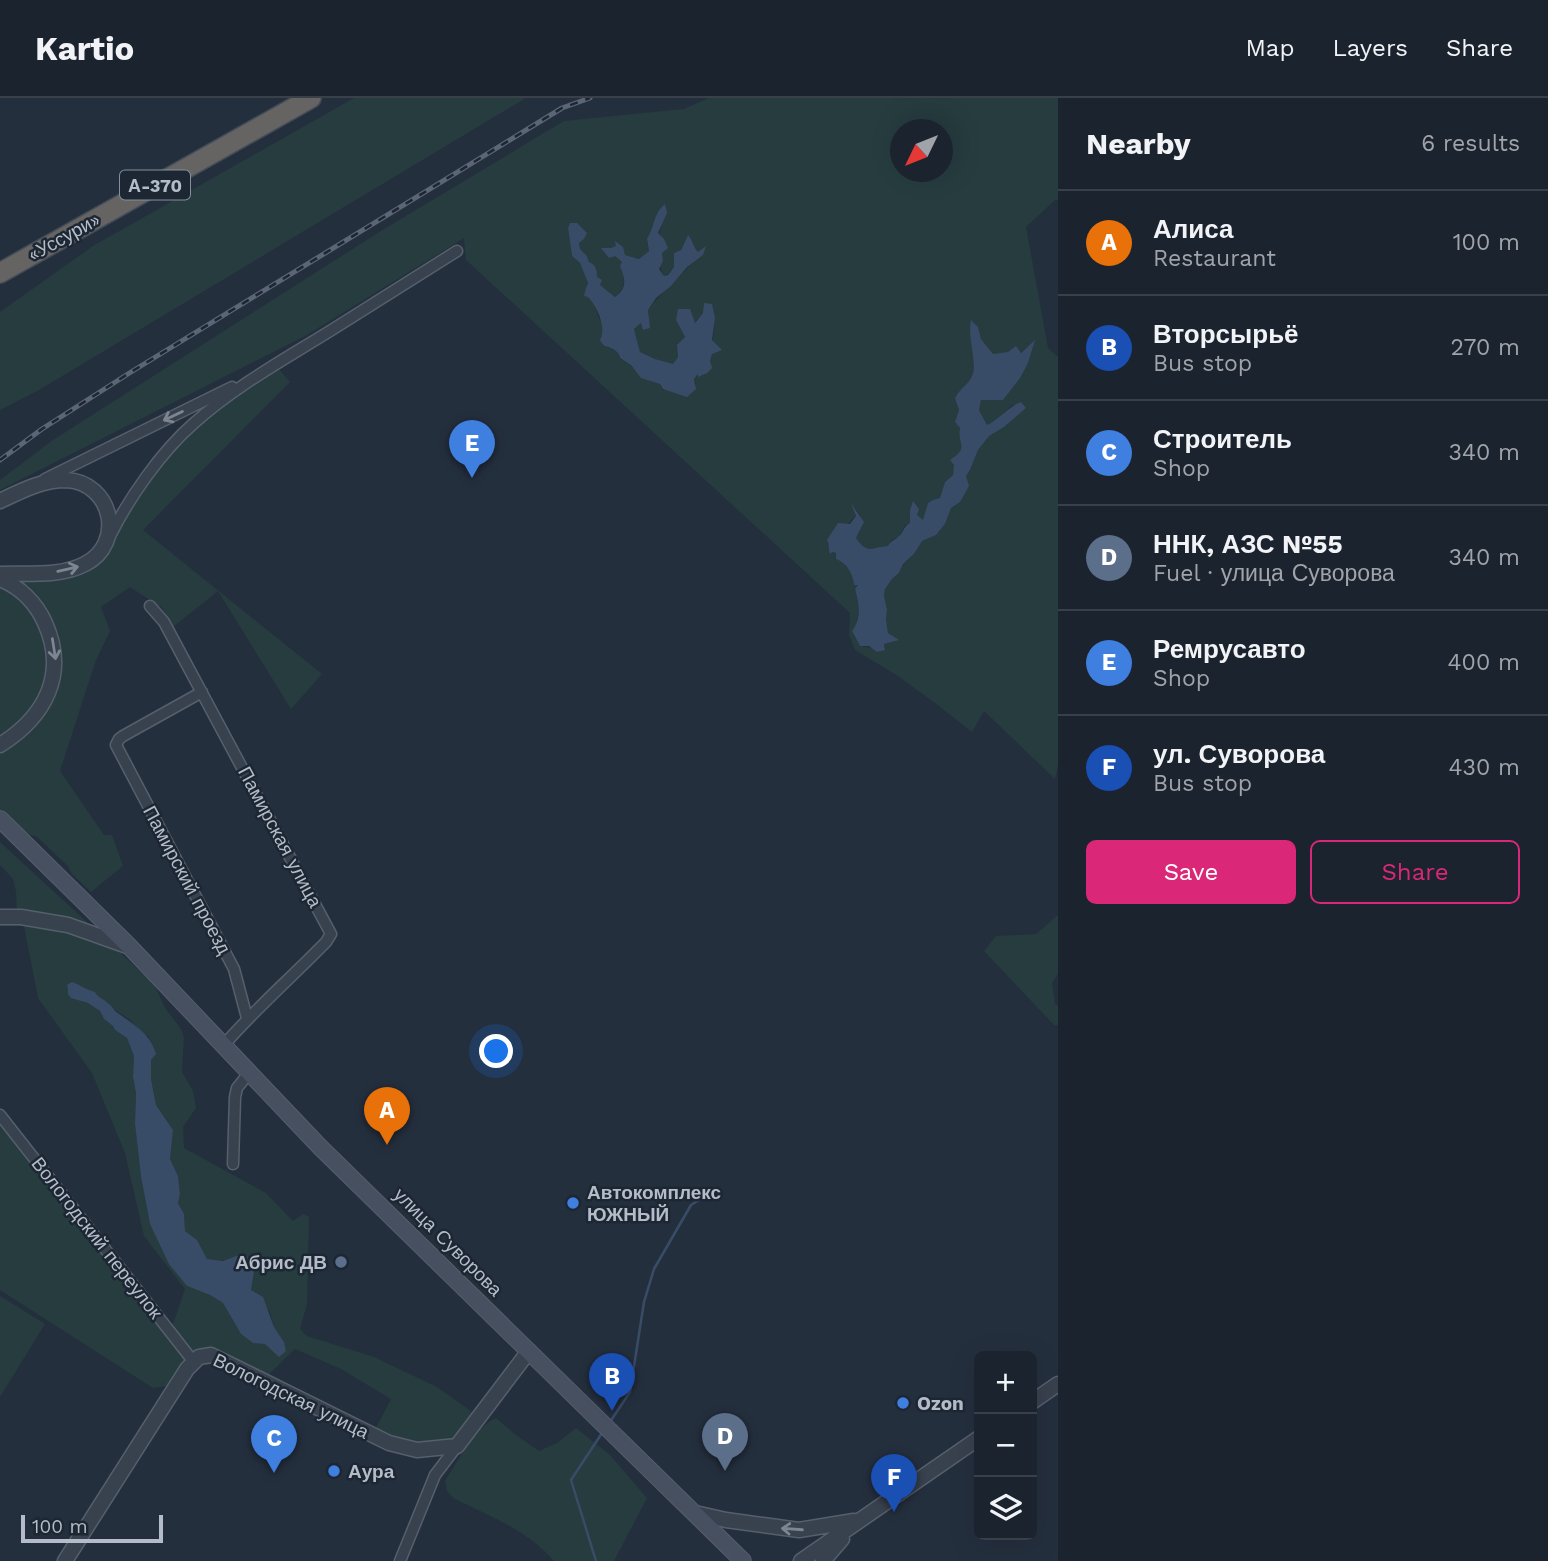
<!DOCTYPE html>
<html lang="en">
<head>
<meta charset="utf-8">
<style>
  :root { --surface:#1b232e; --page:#242b36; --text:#f1f3f6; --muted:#a0a4aa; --line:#39404a; --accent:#db2777 }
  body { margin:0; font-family:"Work Sans",sans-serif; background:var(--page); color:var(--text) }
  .controls { position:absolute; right:21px; bottom:21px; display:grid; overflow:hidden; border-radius:10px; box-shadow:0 7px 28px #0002 }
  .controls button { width:63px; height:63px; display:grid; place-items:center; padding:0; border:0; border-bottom:2px solid var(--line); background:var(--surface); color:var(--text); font:35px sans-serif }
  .compass { position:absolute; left:890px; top:21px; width:63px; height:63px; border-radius:50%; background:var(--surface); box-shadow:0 7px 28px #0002; rotate:227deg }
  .scale { position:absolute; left:21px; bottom:18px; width:142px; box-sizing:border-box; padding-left:7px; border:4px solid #b4bcc9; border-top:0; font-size:19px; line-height:24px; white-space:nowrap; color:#b4bcc9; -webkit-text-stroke:5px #1d2633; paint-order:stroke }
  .you { position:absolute; left:497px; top:954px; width:24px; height:24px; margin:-18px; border:5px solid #fff; border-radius:50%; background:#1a73e8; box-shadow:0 0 0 10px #1a73e833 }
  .badge { display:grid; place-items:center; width:46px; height:46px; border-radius:50%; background:var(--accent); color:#fff; font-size:23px; font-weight:700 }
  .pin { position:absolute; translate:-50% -58px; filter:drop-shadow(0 2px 4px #0008) }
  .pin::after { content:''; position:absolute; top:37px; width:24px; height:21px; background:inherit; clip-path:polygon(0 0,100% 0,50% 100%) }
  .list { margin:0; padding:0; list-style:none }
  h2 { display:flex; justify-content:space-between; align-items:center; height:91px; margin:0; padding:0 28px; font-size:30px }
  h2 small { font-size:23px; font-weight:400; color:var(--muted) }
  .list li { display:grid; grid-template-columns:46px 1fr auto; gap:21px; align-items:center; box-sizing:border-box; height:105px; padding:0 28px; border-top:2px solid var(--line) }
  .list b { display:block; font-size:26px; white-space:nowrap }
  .list p { margin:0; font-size:23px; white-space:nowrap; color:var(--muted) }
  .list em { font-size:23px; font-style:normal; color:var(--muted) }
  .actions { display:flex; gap:14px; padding:21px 28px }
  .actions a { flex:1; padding:16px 0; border:2px solid var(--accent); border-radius:10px; text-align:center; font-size:24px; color:var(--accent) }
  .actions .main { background:var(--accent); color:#fff }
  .icon { flex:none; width:38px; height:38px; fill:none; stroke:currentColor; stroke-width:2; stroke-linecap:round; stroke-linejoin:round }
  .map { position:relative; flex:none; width:1058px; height:1463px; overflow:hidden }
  header { display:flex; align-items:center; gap:42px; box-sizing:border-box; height:98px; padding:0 35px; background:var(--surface); border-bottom:2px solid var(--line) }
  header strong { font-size:33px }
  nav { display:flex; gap:38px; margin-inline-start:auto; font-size:24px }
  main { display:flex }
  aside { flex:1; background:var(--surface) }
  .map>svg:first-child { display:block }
</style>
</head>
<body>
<header>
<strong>Kartio</strong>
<nav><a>Map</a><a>Layers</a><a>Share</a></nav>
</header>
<main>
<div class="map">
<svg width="1058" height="1463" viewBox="0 0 1058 1463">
  <rect width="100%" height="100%" fill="#242f3e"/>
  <path fill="#263c3f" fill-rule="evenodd" d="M354 0H526L39 292 0 312V214L93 148Z
    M709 0H1058V102H1055L1026 129 1048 250 1058 259V667L1055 681 984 613 972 634 939 608 898 578 855 552 849 537 850 515 466 162 464 140 307 237 0 392V382L53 342 384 131 564 23 684 11ZM900 32H942V74H900ZM570 125 584 141 579 144 580 151 587 158 600 187 615 199C627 188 625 183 620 168L623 164 615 158 611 150 617 148 625 157 639 161 649 153 647 141 653 132 662 127C657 138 657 167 664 178L667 177 674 169V155L681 152 688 137C694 143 693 149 698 155L704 149 703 157C690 164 683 176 672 186 663 195 655 202 648 212L649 218 634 231 640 254 655 261 673 267 678 259 677 247 685 239 676 222 694 225 703 215 715 220 712 256 710 263 694 281 696 286 663 292 660 286 642 280 631 267 620 261C619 253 611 249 603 248V227L598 218 594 205 588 198 586 190 588 185 580 165 572 158 568 130ZM971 223 978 229 981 241 993 256 1020 255 1034 244 1028 265 1003 302H980L979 312 987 327 995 323 1012 307 1026 310 1004 329 989 338 978 352 970 372 966 378 960 404 951 410 945 426 936 437 922 443 914 456 903 467 899 475 892 481 885 491 884 498 887 511 886 520 888 535 897 542 884 546 885 552 860 548 852 533C861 519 859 507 855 491L859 486 854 487 852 474C843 468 840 455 829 453L830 447 856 417 853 408C864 419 864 427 856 440 868 457 871 449 888 448L891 442 899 439 905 427 910 425V412L923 423 928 405 940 401 945 384 953 377C954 367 961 355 962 348 963 342 959 337 960 330L955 324 959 312 955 300C960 290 969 286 972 278 978 266 970 237 971 223Z
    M278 270 290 284 143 432 322 576 291 611 218 493 173 529 162 510 130 489 101 509 110 533 96 562 60 673 104 737H112L123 768 91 794 72 776 68 768 36 738 27 737 0 712V654L18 643 30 630 58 582 62 557 58 534 46 514 16 483 90 466C110 436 130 406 151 377 185 334 231 297 278 270Z
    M0 489C6 491 14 494 19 498 28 505 34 514 39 524 55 557 49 591 26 620 19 627 8 633 0 639Z
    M0 744 154 886 165 910 181 931 184 940 182 974 193 993 196 1010 183 1029 184 1050 266 1095 293 1123 303 1116 309 1119 307 1206 300 1231 307 1238 374 1259 437 1289 475 1316 455 1342C423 1345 404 1350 376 1330L391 1301 341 1271 295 1251 266 1279 203 1252 193 1254 171 1287 153 1290 0 1192V1009L172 1229 185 1191 144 1138 125 1055 92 975 38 900 24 828H0V819L17 818 16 793 13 781 0 767ZM68 891 95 894 98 900 109 905 112 910 129 921 143 936 148 938 155 951 151 962V981L156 1007 173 1032 170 1061 178 1078 180 1096 178 1105 184 1116 185 1133 197 1142 206 1161 223 1163 239 1157 254 1174 251 1192 270 1214 274 1229 284 1244 280 1259 265 1245H253L241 1236 223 1205 210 1197 187 1188 150 1126 141 1079 135 1026 136 995 133 979 134 958 127 940 115 932 113 928 104 921 100 913 88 905 68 896Z
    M1058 817V876L1052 885 1055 906 1058 908V927H1054L984 853 996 838 1036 836Z
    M0 1198 45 1226 0 1299Z
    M496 1320 516 1337 539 1353 557 1345 576 1330 610 1357 647 1400 614 1463H554C527 1432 490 1418 453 1400L447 1393 445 1383C457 1365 476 1328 496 1320Z"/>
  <path fill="#394c67" d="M665 106 667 115 658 135 664 141 668 150 662 155 663 163 659 171 664 178 668 177 674 169V155L681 152 688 137C693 142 693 149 698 154L706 148 703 157 687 169 671 188 656 200 648 212 650 230 643 232 641 225 634 231 640 254 655 261 673 266 678 259 677 247 685 239 676 222 678 211H690L695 225 703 215 704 205 712 206 715 220 712 242 722 252 712 256 710 263 712 270 707 275 698 279V276L694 281 696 291 687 299 663 291 660 286 641 280 631 267 620 260C619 253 611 249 604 248L600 242C607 230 597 208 588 199L584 198 586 190 588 185 580 165 572 158 568 130 570 125H577L587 135 584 141 579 145 580 151 587 158 589 164C596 167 597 172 597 179L602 182 600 187 615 199C628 189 625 182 620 168L622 164 615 158 609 160 601 150H611L616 148 615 143 623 149 625 157 639 161 649 153 647 141C655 128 653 116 665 106Z
    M971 222 978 229 981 241 993 256 1008 254 1016 248 1021 255 1035 242 1028 265 1020 280 1003 302H981L979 312 987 327C1000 321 1008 309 1021 304L1026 310 1004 329 989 338 978 352 970 372 966 378 969 388 960 404 951 410 945 426 936 437 922 443 914 456 903 466 899 475 892 481 885 491 884 498 887 511 886 521 888 535 899 542 884 546 885 552 877 554 869 548H860L852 533C862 519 859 507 855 491L858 487H854C853 476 847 465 836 461V455L832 454 830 456C828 451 830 447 827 442L838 425 850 426 856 418 851 405 864 424 856 440C868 457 871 449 888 448 891 442 894 443 898 439 904 435 903 428 910 425V412L913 403 919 411 917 417 923 422 928 405 933 402 940 400 945 384 953 377 954 367 950 362C970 349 957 347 960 330L955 324 959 312 955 300C960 290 969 286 972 278 978 266 967 240 971 222Z
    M72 884C81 887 86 892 95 894 99 901 103 900 108 905 111 907 113 910 115 913 131 925 151 935 156 956L151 962V981L156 1007 173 1032 170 1061 178 1078 180 1096 178 1105 184 1116 185 1133 197 1142 207 1161 223 1163 239 1157 248 1159 254 1174 251 1192 263 1199 274 1229 284 1244 286 1253 279 1259 265 1246 253 1245 241 1236 223 1205 210 1197 187 1188 169 1166 150 1126 141 1079 135 1026 136 995 133 979 134 958 127 940 115 932 113 928 104 921 100 913 88 905 71 900 68 896V891L67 887Z"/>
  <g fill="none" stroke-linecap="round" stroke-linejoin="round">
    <path stroke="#394c67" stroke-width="2.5" d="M610 1324 630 1294 644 1204 654 1171 691 1107 717 1091
      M596 1463 571 1382 602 1335"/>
    <g stroke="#565f6c" stroke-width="13">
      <path id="minor" d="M45 381 232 289
        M110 438C129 400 161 354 193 326 234 289 283 262 330 233 372 207 414 180 457 153
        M150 508 164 524 331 836 326 844C292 879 255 911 223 948
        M202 594 123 638 119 641 116 647 234 871 247 920
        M0 1017 193 1263
        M233 1066 235 999 237 990 249 975
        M400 1463 435 1377 457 1348"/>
    </g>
    <g stroke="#565f6c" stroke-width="17">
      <path id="tertiary" d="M0 403C21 393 42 382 66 382 112 384 126 445 85 466 60 479 27 475 0 476
        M0 481C20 489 36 505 45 525 68 576 45 619 0 647
        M0 819H21L68 827 127 848
        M1032 1304 1058 1286
        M695 1415 726 1422 799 1432 854 1423
        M65 1463 187 1271 199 1259 211 1257 389 1345 417 1352 457 1348 529 1253
        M801 1463 979 1340
        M823 1463 842 1441"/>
    </g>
    <g stroke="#565f6c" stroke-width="18">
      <path id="secondary" d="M0 721 129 848 320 1049 743 1463"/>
    </g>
    <g stroke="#434c59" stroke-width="22">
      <path id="trunk" d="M0 175 311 0"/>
    </g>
    <use href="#minor" stroke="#38414e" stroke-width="10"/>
    <use href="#tertiary" stroke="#38414e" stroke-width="14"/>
    <use href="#secondary" stroke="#465061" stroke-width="16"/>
    <use href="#trunk" stroke="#656462" stroke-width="19"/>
    <g stroke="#5a6575" stroke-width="5">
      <path id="rail" d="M0 362 42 331 131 274 562 10 590 0"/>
    </g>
    <use href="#rail" stroke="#1d2633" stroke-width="2.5" stroke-dasharray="8" stroke-linecap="butt"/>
  </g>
  <defs><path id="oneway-shaft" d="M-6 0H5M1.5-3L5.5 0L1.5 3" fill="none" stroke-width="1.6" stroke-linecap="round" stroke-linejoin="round" transform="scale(1.75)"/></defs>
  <g stroke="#7c8592">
    <use href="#oneway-shaft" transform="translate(173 318) rotate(154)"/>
    <use href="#oneway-shaft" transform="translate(68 471) rotate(-13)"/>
    <use href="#oneway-shaft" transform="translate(54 551) rotate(81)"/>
    <use href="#oneway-shaft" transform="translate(792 1431) rotate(-176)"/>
  </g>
  <g fill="#3f7fe0" stroke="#1d2633" stroke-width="2.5">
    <circle cx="573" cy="1105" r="7"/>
    <circle cx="903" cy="1305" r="7"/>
    <circle cx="334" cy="1373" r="7"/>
  </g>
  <circle fill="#5c6f8a" stroke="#1d2633" stroke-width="2.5" cx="341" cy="1164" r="7"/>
  <g text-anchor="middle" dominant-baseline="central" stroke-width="5" stroke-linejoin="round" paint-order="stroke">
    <rect fill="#1d2633" stroke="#878f9c" stroke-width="2" x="120" y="72.5" width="70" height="29" rx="5"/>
    <g font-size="18" font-weight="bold" fill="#b4bcc9">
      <text x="155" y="87">А-370</text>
    </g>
    <g font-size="19" fill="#b4bcc9" stroke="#1d2633">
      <text transform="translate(64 139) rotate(-29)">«Уссури»</text>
      <text transform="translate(280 739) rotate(62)">Памирская улица</text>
      <text transform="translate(187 782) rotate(62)">Памирский проезд</text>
      <text transform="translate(97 1140) rotate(52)">Вологодский переулок</text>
      <text transform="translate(448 1144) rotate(45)">улица Суворова</text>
      <text transform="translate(291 1298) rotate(26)">Вологодская улица</text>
    </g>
    <g font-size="19" font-weight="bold" fill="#b4bcc9" stroke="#1d2633" text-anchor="start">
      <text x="587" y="1094">Автокомплекс<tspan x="587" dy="22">ЮЖНЫЙ</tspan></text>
      <text x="327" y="1164" text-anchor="end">Абрис ДВ</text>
      <text x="917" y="1305">Ozon</text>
      <text x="348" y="1373">Аура</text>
    </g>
  </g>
</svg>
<div class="controls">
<button>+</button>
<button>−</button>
<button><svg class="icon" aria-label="layers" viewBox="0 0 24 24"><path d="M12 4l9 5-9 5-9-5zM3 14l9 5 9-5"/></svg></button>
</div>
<svg class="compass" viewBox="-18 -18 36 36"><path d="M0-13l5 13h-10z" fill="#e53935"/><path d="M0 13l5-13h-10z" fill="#a0a4aa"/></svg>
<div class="scale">100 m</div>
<div class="you"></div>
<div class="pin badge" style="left:387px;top:1047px;background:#e8710a">A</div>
<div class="pin badge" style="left:612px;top:1313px;background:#1a4fb4">B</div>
<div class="pin badge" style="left:274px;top:1375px;background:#3f7fe0">C</div>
<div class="pin badge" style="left:725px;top:1373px;background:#5c6f8a">D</div>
<div class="pin badge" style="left:472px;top:380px;background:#3f7fe0">E</div>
<div class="pin badge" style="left:894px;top:1414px;background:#1a4fb4">F</div>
</div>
<aside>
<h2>Nearby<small>6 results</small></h2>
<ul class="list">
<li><span class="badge" style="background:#e8710a">A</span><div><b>Алиса</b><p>Restaurant</p></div><em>100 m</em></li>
<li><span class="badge" style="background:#1a4fb4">B</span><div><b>Вторсырьё</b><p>Bus stop</p></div><em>270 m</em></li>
<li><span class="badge" style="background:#3f7fe0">C</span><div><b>Строитель</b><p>Shop</p></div><em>340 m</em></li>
<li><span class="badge" style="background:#5c6f8a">D</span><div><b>ННК, АЗС №55</b><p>Fuel · улица Суворова</p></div><em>340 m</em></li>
<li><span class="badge" style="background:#3f7fe0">E</span><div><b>Ремрусавто</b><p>Shop</p></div><em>400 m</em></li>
<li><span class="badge" style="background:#1a4fb4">F</span><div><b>ул. Суворова</b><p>Bus stop</p></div><em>430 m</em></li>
</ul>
<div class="actions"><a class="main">Save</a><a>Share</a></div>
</aside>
</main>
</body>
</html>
